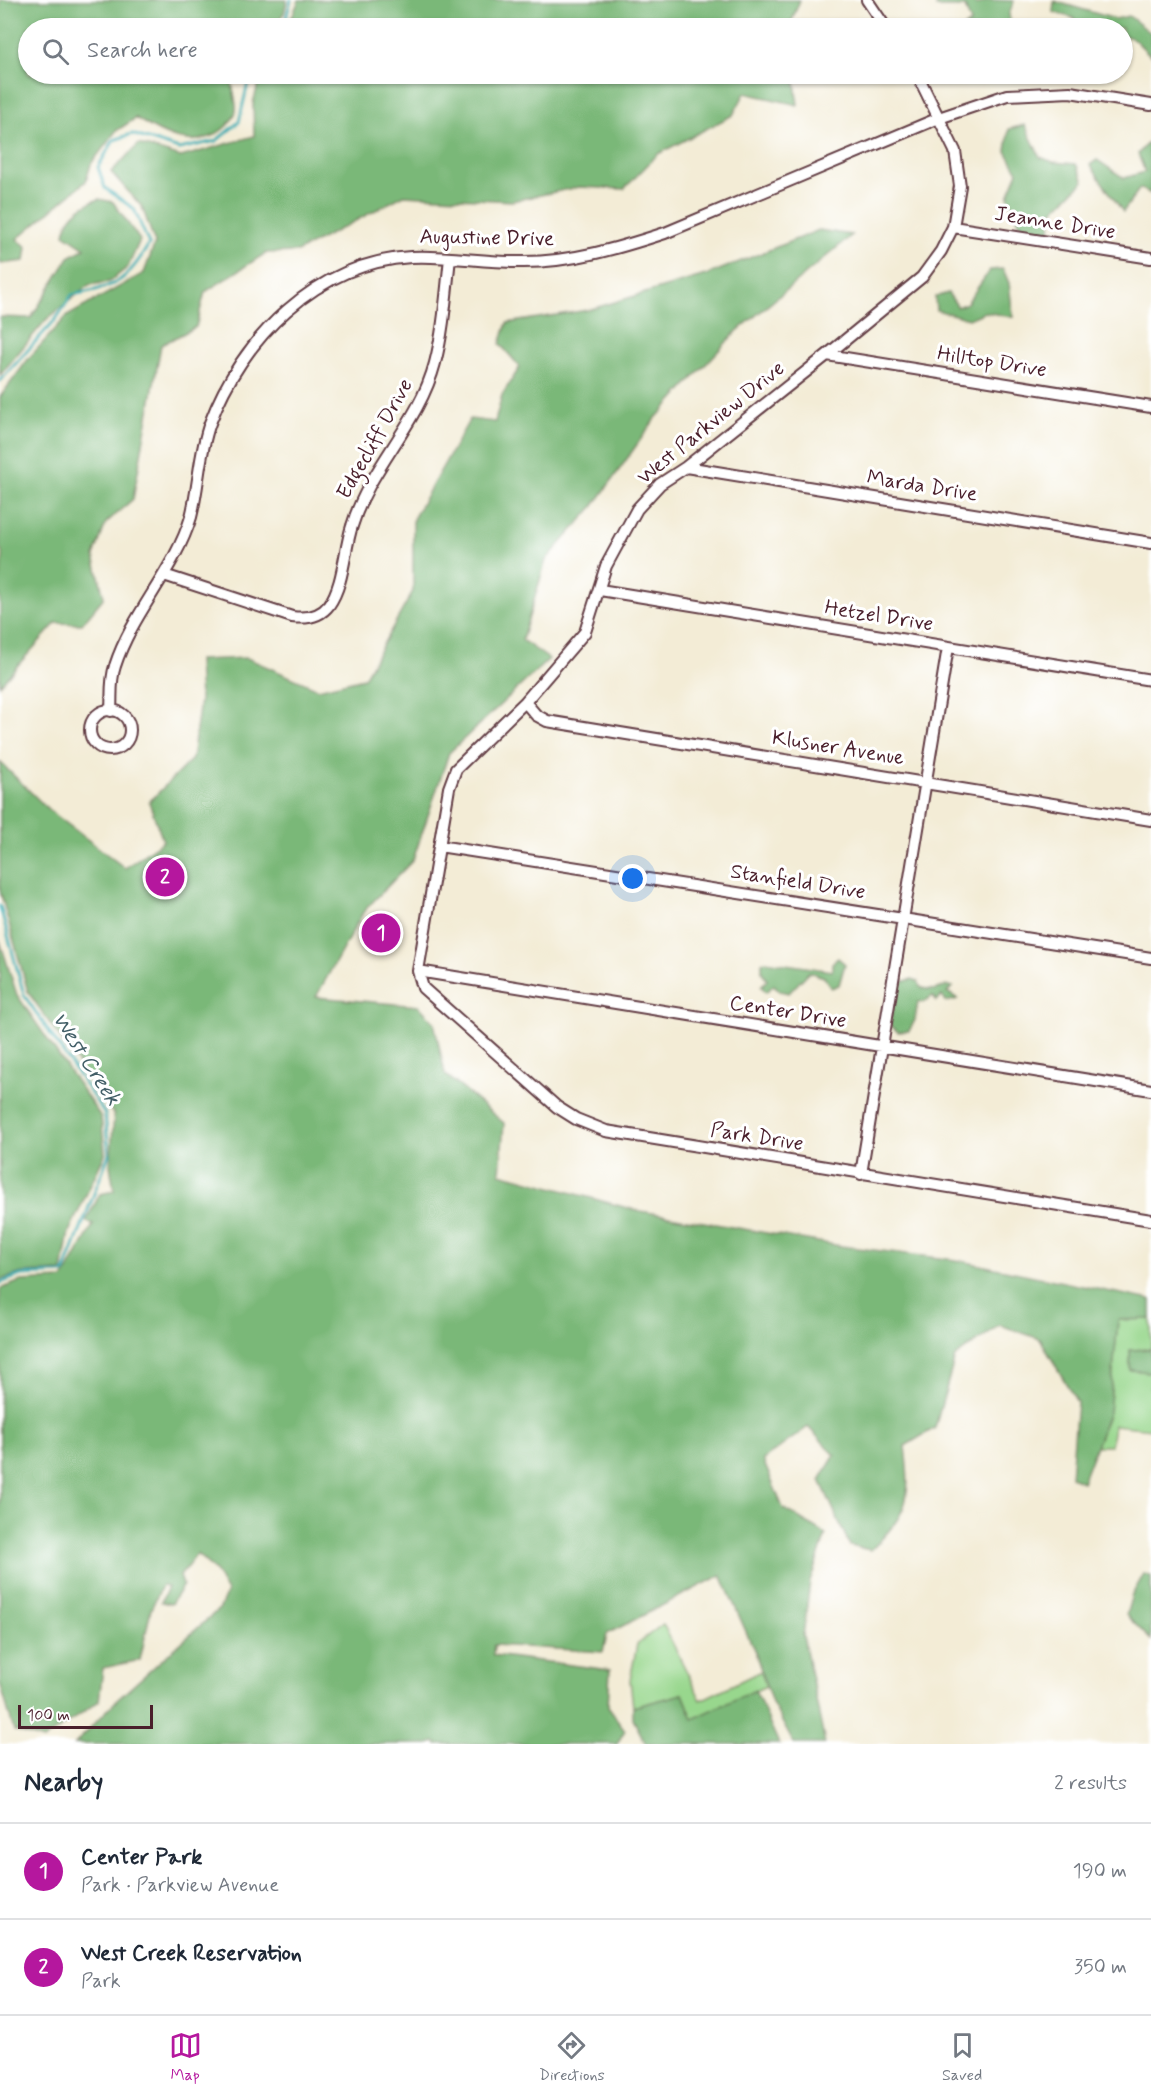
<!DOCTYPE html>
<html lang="en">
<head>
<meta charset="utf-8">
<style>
  :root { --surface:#fff; --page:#f6f6f7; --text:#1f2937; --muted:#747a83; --line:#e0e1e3; --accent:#b5179e }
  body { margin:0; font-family:Mynerve,sans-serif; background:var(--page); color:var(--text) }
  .scale { position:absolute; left:18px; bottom:15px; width:135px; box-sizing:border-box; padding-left:6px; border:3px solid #4a1f2b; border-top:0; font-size:16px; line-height:21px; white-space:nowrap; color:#4a1f2b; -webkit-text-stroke:4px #fff; paint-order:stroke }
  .you { position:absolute; left:633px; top:879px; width:21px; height:21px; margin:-15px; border:4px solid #fff; border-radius:50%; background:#1a73e8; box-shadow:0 0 0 9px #1a73e833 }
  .badge { display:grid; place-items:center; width:39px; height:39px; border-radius:50%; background:var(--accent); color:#fff; font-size:20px; font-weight:700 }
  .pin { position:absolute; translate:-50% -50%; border:3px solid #fff; box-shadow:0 2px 6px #0006 }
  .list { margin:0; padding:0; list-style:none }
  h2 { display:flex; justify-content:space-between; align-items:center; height:78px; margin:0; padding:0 24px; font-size:26px }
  h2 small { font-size:20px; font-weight:400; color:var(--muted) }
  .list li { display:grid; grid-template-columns:39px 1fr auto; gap:18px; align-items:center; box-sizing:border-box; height:96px; padding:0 24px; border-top:2px solid var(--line) }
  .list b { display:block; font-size:22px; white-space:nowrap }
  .list p { margin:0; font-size:20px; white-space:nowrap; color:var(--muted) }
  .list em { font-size:20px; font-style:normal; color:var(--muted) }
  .icon { flex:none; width:33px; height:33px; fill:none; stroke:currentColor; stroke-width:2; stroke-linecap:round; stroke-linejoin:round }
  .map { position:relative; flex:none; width:1151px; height:1744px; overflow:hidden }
  .search { position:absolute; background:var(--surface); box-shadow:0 2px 4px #0004; left:18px; right:18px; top:18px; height:66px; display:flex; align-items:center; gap:15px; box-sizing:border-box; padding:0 21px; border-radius:33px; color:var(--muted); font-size:22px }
  .sheet { height:270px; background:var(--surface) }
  nav { display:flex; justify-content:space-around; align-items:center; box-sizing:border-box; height:84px; border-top:2px solid var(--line); background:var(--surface); font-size:16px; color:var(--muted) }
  nav a { display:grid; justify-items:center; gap:3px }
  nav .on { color:var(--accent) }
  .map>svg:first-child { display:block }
</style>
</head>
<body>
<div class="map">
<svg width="1151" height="1744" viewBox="0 0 1151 1744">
  <rect width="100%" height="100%" fill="#fff"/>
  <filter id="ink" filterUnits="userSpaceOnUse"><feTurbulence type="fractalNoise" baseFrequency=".0167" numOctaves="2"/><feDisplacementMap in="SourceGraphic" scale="12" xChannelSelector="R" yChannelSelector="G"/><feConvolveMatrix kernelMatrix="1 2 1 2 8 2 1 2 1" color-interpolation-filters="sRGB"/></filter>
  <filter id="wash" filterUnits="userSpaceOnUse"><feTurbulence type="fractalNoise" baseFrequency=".008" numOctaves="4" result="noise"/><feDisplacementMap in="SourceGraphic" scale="24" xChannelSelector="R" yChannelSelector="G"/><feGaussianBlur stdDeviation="1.35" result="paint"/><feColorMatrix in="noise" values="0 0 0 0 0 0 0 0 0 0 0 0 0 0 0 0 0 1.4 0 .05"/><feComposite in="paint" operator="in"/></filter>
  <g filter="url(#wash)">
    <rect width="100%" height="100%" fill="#f3ecd6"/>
    <path fill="#98d78d" stroke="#717b5c" stroke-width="1.5" d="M1151 1319V1349L1130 1350V1369L1151 1372V1429L1114 1425 1111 1446H1096L1109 1412 1118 1320Z
      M663 1624 701 1700 761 1671 766 1686 693 1719 683 1694 633 1707 630 1680 637 1644Z"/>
    <path fill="#7ab878" stroke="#626c52" stroke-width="1.5" d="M0 0H287L284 13 272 28H28V74H240L232 83C233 91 237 103 236 111 234 119 228 125 222 130 194 152 162 135 136 118L116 131 91 164 86 181 17 239 27 247 25 261 0 264Z
      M299 0H800L789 28H287Z
      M938 0H973L976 5 988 0 1014 1 1009 14 1011 28H963L971 23 965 7H936Z
      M1054 1 1115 19 1129 16 1151 33V56L1134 39 1123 35 1122 28H1083L1073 18 1053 12Z
      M261 74H794L798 105 745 93 733 115 658 154 624 189 579 187 512 201 404 195 297 252 266 253 205 292 196 327 161 345 133 499 106 523 94 556 104 597 82 624 56 623 0 685V581L3 556 0 547V397L29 358 67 316 144 273 155 243 142 207 111 172 139 144 181 157 254 136 253 103Z
      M1025 125 1040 157 1053 162 1076 164 1084 181 1052 212 1050 233 1021 227 1008 196 1018 172 1006 151 1009 129Z
      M1149 141 1151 194 1140 188 1123 212 1090 165 1097 160 1124 178 1145 172 1138 154Z
      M99 199 113 202 140 240 128 267 109 282 89 285 46 320 0 375V317L31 318 69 257 85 248 64 234C67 216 82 205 99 199Z
      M819 230 852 235 735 333 655 419 593 507 546 560 522 640 549 659 449 753 413 860 364 911 316 997 419 1006 434 1022 445 1074 504 1123 500 1173 635 1210 841 1246 956 1260 1151 1300V1319L1118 1320 1109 1412 1082 1482 1071 1477 1077 1402 1040 1339 1000 1325 955 1357 935 1428 905 1446C911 1499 910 1511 871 1550L850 1546 820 1480 835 1455 808 1427 763 1460 783 1508 826 1534 810 1582 803 1636 825 1744H794L772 1703 755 1652 721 1575 607 1634 603 1652 494 1645 493 1655 610 1670 608 1707 625 1730 617 1744H437L435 1742 428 1744H75L118 1699 220 1608 227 1592 215 1571 197 1554 180 1576 183 1585 171 1604 161 1602 168 1587 162 1586 151 1609 140 1660 103 1668 99 1701 43 1740 14 1731 0 1683V1289L21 1281 63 1279 93 1225 86 1221 100 1194 114 1191 110 1165 114 1115 28 992 0 891V762L49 810 125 868 163 841 149 802 192 759 200 700 198 660 247 658 318 689 364 678 413 591V519L470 419 495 422 502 395 520 367 500 344 507 323 588 310 709 274Z
      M1003 269 1009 283 1013 317 985 312 969 319 936 310 935 297 948 293 958 307 967 303 990 270Z
      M0 941 17 995 101 1117 105 1154 69 1232 62 1271 22 1273 0 1280Z
      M838 958 845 964 839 985 831 988 824 977 809 972 789 993 780 991 774 985 766 992 761 986 767 980 762 972V963L766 961 832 971V963Z
      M912 979 918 981 920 987C931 991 937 991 947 985L953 987 947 992 958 999 946 1002 942 996 937 1001 933 996 924 1002H918L915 1020 909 1031 898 1032 890 1025 896 991 901 982Z
      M1151 1349V1372L1130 1370V1350Z
      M1144 1574 1151 1576V1640L1126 1615 1132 1595Z
      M755 1690 779 1744H646L633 1719V1707L683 1694 693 1719Z"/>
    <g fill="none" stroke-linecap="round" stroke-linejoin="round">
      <path stroke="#3badb3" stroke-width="3" d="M278 28 286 18 291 0
        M0 381 56 319 72 295C115 286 126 284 149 244L134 209 105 188 98 167 114 140 132 134 179 149 216 141 239 122 250 74
        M0 906 24 995 105 1114 109 1154 64 1273 21 1275 0 1283"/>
    </g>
  </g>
  <g filter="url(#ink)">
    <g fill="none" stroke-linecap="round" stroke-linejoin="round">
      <g stroke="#633e45" stroke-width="14">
        <path id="minor" d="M867 0 886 28
          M917 74 955 151 960 186 953 227 941 251 922 277 827 355 686 467 660 484 637 509 606 566 585 632 525 702 456 769 449 788 418 971 423 988 557 1107 576 1119 606 1131 1151 1220
          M953 227 1151 258
          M827 355 1151 407
          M686 467 1151 543
          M164 575 292 617C307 619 320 617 329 605 344 584 344 550 352 526 370 466 419 424 435 363 444 329 446 293 450 258
          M600 590 1151 680
          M525 702 536 715 547 721 1151 820
          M90 730a20 20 0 1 1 40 0a20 20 0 1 1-40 0Z
          M111 711C112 696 110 680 115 666 132 613 175 570 191 517 199 486 199 453 210 423 241 339 316 263 411 257 448 255 486 263 524 262 572 262 619 248 665 233L939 118 1007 95 1070 92 1151 105
          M439 846 1151 958
          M418 971 1151 1090
          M861 1174 948 647"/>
      </g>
      <use href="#minor" stroke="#fff" stroke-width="10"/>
    </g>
  </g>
  <g text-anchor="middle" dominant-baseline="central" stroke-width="6" stroke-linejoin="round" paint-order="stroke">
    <g font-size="21" fill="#4a1f2b" stroke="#fff">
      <text transform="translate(1055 223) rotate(9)">Jeanne Drive</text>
      <text transform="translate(487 238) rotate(1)">Augustine Drive</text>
      <text transform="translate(992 362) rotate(9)">Hilltop Drive</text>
      <text transform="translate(711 423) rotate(-39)">West Parkview Drive</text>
      <text transform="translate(375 439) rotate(-61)">Edgecliff Drive</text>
      <text transform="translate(922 486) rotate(9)">Marda Drive</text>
      <text transform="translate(879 616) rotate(9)">Hetzel Drive</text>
      <text transform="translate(838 748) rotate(9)">Klusner Avenue</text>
      <text transform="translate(798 882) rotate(9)">Stanfield Drive</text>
      <text transform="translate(788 1012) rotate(9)">Center Drive</text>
      <text transform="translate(757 1137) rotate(9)">Park Drive</text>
    </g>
    <g font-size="22" font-style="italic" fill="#435f68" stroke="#fff">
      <text transform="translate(86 1059) rotate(57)">West Creek</text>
    </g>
  </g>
</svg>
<div class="scale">100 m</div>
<div class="you"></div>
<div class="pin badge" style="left:381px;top:933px">1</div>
<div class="pin badge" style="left:165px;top:877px">2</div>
<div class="search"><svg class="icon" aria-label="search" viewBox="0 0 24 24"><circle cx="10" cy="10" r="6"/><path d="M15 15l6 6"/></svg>Search here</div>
</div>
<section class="sheet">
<h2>Nearby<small>2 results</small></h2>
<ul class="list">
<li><span class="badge">1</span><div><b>Center Park</b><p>Park · Parkview Avenue</p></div><em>190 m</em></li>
<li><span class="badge">2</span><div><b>West Creek Reservation</b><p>Park</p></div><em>350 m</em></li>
</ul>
</section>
<nav>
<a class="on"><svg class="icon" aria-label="map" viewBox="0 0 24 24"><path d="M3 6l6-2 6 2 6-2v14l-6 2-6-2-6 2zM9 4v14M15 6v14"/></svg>Map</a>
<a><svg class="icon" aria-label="directions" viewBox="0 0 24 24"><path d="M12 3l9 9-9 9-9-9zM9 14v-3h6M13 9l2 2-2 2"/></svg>Directions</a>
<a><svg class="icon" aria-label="saved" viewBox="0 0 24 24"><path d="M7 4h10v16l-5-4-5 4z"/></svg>Saved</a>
</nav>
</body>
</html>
